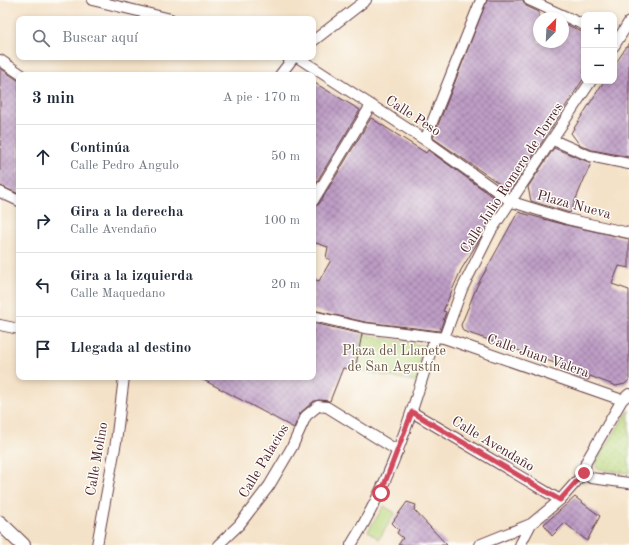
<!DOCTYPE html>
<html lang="es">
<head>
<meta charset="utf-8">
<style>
  :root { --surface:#fff; --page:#f2f2f3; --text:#1f2937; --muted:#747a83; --line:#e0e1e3 }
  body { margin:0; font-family:"Old Standard TT",serif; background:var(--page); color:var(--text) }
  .controls { position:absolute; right:12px; top:12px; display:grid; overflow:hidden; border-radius:8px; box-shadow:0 2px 6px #0003 }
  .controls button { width:36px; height:36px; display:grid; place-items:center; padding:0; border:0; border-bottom:1px solid var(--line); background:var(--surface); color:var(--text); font:20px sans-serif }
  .compass { position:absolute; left:533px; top:12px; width:36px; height:36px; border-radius:50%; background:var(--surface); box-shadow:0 2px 6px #0003; rotate:24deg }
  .stop { position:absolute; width:12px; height:12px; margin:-9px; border:3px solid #d1495b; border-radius:50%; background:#fff }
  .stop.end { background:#d1495b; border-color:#fff; box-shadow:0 1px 4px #0008 }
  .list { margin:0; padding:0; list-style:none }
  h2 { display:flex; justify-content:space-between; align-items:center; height:52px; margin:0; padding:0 16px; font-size:17px }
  h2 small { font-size:13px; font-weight:400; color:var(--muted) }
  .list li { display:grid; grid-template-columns:26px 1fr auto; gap:12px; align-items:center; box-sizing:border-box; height:64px; padding:0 16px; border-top:1px solid var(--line) }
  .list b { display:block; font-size:15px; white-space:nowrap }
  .list p { margin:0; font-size:13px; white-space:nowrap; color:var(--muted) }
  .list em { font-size:13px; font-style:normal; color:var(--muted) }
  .icon { flex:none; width:22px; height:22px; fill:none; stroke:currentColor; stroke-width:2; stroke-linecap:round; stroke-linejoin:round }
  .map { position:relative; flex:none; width:629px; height:545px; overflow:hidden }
  .search { position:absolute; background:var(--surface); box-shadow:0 2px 6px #0003; left:16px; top:16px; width:300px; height:44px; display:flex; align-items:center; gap:10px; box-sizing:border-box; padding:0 14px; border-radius:8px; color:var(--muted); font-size:15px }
  .panel { position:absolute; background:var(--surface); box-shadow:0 2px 6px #0003; left:16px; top:72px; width:300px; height:308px; border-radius:8px }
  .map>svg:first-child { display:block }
</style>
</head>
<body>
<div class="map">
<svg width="629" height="545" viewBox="0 0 629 545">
  <defs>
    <pattern id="park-dots" width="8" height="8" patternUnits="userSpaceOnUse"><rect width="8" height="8" fill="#b9d77d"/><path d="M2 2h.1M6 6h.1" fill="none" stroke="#a1b86c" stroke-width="1.8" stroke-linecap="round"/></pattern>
    <pattern id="building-cross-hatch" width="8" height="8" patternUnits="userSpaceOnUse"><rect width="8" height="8" fill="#bd9dc5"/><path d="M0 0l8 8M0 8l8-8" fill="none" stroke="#9c7fa0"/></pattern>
  </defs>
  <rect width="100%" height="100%" fill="#fdfcf7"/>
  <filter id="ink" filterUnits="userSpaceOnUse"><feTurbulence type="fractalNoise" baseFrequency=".025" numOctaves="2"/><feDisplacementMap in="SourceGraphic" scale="8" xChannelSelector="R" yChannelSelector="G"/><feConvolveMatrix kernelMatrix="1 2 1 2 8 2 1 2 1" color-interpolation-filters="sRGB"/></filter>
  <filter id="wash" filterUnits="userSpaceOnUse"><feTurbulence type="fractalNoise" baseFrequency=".012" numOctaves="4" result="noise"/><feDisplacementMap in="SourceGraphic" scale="16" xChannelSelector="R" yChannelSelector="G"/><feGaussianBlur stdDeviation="0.9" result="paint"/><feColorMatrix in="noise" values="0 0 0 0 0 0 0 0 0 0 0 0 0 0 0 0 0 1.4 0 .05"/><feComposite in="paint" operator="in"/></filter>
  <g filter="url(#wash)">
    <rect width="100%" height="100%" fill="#f4e2c8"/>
    <path fill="url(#park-dots)" stroke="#827b54" d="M362 334 426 346 418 382 355 370Z
      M629 410V473L598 469 596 466V462Z"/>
    <path fill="#b9d77d" stroke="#827b54" d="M384 506 395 513 379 539 368 531Z"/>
    <g id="blocks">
      <path fill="url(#building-cross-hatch)" d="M487 0H523L526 6 539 12V42H563V23L584 33V78L510 191 433 138Z
        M629 43V157L592 150 579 144 571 133 604 81H614V66Z
        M0 68 19 81V194L0 186Z
        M313 82 360 110 313 188Z
        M371 118 426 153 428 150 499 201V207L461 270 443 311 446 312 440 331 365 322 313 310V279L319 281 331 260 326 258 328 247 313 242V207L319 204Z
        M554 148 591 163 570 213 531 201 528 187Z
        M518 212 566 225 629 239V268L619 266 612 284 629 290V380L625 384 616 386 590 376 588 380 564 371 566 367 463 331 461 325 477 286Z
        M313 323 362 334 355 370 343 368 330 401 319 400 314 401 300 413 294 428 198 377H313Z
        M575 497 600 516 587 541 565 523 552 536 544 524Z
        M407 502 416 505 414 510 447 545H398L403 538 397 533 399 530 392 523Z"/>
    </g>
  </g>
  <g filter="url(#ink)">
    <use href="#blocks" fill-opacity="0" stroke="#643c43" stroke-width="1"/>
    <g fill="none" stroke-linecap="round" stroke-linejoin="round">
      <g stroke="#643c43" stroke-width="12">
        <path id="street" d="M92 0 171 19
          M529 0 584 25
          M313 41 366 0
          M614 46 629 22
          M297 57 425 140 512 202 567 219 629 233
          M0 60 22 75
          M280 75 294 57
          M425 140 481 0
          M553 140 590 156 629 164
          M0 192 19 201
          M313 201 371 105
          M313 316 364 328 444 338 622 400
          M0 325 19 329
          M444 338 462 289 491 231 591 81
          M412 412 560 500
          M584 473 586 462 622 400 629 394
          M584 473 591 478 629 483
          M97 545 116 442 124 377
          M218 545 239 525 269 486 292 447 306 416 318 406 327 407 398 451
          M351 545C392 480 413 410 435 337
          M479 545 531 524
          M520 545 531 524 560 500 584 473"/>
      </g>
      <g stroke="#643c43" stroke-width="16">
        <path id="secondary" d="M0 523 23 545"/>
      </g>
      <use href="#street" stroke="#fff" stroke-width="10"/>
      <use href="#secondary" stroke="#fff" stroke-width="14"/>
    </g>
  </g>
  <g fill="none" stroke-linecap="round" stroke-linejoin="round" filter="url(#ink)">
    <path stroke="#d1495b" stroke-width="5" d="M381 493 412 412 560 500 584 473"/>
  </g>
  <g text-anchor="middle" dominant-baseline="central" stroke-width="3" stroke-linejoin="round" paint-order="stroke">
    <g font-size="14" fill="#4a1f2b" stroke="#fdfcf7">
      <text transform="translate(413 116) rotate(33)">Calle Peso</text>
      <text transform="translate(512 178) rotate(-57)">Calle Julio Romero de Torres</text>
      <text transform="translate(574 205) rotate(15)">Plaza Nueva</text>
      <text transform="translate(538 356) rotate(19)">Calle Juan Valera</text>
      <text transform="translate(493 444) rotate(31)">Calle Avendaño</text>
      <text transform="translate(97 459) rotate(-80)">Calle Molino</text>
      <text transform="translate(264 461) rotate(-59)">Calle Palacios</text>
    </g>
    <g font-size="14" fill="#6b5644" stroke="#fdfcf7">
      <text x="394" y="351">Plaza del Llanete<tspan x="394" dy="16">de San Agustín</tspan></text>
    </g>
  </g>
</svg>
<div class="controls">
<button>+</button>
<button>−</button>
</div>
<svg class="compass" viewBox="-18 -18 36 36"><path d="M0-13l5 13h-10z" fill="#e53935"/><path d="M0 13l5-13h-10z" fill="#747a83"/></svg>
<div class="stop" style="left:381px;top:493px"></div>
<div class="stop end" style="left:584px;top:473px"></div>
<div class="search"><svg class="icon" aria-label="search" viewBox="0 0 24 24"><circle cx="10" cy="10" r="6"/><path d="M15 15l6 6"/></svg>Buscar aquí</div>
<section class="panel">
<h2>3 min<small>A pie · 170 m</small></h2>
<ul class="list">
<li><svg class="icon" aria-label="ahead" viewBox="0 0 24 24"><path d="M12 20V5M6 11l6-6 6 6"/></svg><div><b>Continúa</b><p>Calle Pedro Angulo</p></div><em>50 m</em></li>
<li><svg class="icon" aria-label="right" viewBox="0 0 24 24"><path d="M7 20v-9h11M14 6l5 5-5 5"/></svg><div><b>Gira a la derecha</b><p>Calle Avendaño</p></div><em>100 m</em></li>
<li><svg class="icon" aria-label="left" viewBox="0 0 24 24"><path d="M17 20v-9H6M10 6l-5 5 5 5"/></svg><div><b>Gira a la izquierda</b><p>Calle Maquedano</p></div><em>20 m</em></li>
<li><svg class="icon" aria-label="arrive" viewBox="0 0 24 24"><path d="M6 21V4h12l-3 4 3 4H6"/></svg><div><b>Llegada al destino</b></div></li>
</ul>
</section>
</div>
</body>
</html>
